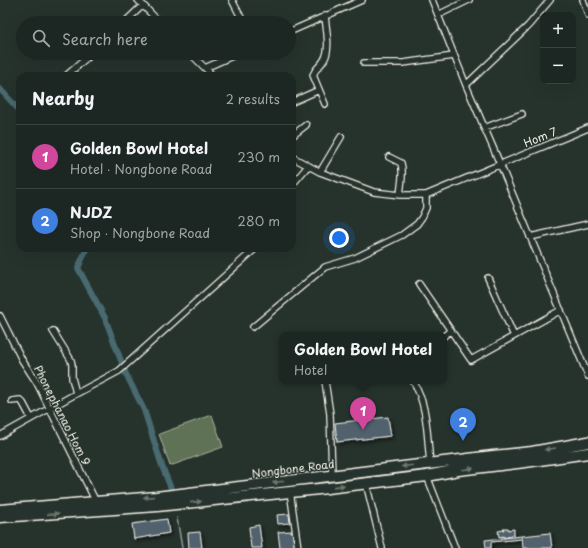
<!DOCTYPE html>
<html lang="en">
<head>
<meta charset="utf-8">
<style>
  :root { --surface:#1c2622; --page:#29322f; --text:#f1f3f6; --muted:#a0a5a5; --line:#3a4340; --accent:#ffd166 }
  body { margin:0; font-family:"Playpen Sans",sans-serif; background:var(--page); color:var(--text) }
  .controls { position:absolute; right:12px; top:12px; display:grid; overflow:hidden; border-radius:8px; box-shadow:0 4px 16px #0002 }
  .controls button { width:36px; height:36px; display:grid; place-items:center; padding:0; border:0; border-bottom:1px solid var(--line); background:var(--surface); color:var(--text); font:20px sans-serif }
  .you { position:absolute; left:339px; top:238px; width:14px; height:14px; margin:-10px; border:3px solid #fff; border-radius:50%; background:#1a73e8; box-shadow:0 0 0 6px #1a73e833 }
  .badge { display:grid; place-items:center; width:26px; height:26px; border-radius:50%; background:var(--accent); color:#fff; font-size:13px; font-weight:700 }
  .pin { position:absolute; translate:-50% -33px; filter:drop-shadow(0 1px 2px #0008) }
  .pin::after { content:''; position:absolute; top:21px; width:14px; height:12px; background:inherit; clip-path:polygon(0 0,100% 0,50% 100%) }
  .popup { position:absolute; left:279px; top:332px; width:168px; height:52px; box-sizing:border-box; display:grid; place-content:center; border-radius:8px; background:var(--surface); filter:drop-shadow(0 1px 3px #0005); font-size:13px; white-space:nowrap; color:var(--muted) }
  .popup b { font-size:15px; color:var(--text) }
  .popup::after { content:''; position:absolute; left:50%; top:100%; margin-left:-8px; border:8px solid transparent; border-top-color:var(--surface) }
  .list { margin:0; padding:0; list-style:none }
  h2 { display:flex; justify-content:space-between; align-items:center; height:52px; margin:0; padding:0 16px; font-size:17px }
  h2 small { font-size:13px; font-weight:400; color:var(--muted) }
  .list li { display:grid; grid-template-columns:26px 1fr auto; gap:12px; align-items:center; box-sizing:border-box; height:64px; padding:0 16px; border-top:1px solid var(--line) }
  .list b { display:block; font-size:15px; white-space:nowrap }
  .list p { margin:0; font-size:13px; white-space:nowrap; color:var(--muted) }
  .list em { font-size:13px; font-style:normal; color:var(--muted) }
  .icon { flex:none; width:22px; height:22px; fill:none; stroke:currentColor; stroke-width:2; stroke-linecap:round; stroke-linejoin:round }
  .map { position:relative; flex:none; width:588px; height:548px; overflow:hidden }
  .search { position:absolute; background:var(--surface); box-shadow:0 4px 16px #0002; left:16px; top:16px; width:280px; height:44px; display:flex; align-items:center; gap:10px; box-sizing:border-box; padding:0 14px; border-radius:22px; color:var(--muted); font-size:15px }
  .panel { position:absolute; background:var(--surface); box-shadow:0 4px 16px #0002; left:16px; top:72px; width:280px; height:180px; border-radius:12px }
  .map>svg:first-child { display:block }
</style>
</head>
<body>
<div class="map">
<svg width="588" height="548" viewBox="0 0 588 548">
  <defs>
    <filter id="shadow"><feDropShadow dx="2" dy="2" stdDeviation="2" flood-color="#0009"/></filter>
  </defs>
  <rect width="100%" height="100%" fill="#26332d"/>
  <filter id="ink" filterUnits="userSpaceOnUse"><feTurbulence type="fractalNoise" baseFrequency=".025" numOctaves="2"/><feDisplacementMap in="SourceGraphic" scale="8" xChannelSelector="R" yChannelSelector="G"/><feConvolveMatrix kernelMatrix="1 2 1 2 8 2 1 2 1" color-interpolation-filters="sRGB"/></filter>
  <g filter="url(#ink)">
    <path fill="#5f7255" stroke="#aab29e" d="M212 415 223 447 170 466 159 434Z"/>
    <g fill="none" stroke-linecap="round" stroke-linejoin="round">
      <path stroke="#8da09f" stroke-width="1.5" d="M177 518 182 548"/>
      <path stroke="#486a6f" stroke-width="6" d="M0 89 20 111
        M87 248 78 268 105 318 126 374 144 410 162 466 172 491"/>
    </g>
    <path fill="#51626e" stroke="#f4f1e8" filter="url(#shadow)" d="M388 417 391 436 337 442 335 423Z
      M289 514 290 523 278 524 277 515Z
      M167 519 169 533 134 539 132 524Z
      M259 525 262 548H251L249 527Z
      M503 528H508V530L514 529V535L504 538V536L499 537 498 531 504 530Z
      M292 531 295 548H280L278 532Z
      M200 532 202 548H189L188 533Z
      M550 533 552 548H523L522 536Z
      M522 536V539L491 542V548H486L485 540Z"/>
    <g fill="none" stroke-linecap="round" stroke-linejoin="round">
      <g stroke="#f4f1e8" stroke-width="8">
        <path id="minor" d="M138 0 160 23
          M232 0 244 23
          M432 0 466 85 500 164 588 376
          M583 0 588 15
          M438 15 469 0
          M325 16C326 29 331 49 324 60 320 67 316 67 313 75L325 104
          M124 23 143 5
          M289 32 362 0
          M190 53 213 76
          M364 63H403L454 56
          M205 68 239 53
          M66 76 92 53
          M466 85 528 26 550 0
          M292 102 319 90
          M484 128 522 114
          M292 136 306 125
          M292 157 320 172 374 192 400 195H426L588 128
          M389 157 401 163C404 173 401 184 400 195
          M320 172 341 137
          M292 185 308 166
          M530 237 588 224
          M488 278 514 336
          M419 284 471 360 561 310
          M0 316 22 360 37 383 96 502
          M253 327 325 267 355 258 402 235 417 224 422 217 426 208V195
          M53 331 71 360 72 365V378L76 393
          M444 336 451 330
          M325 381 330 414 332 475
          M413 381C428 405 427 436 430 463
          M12 401 20 400 23 403 31 418
          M0 436 70 397 119 371 256 248
          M427 476 455 548
          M366 483 382 548
          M290 491 298 548"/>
      </g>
      <g stroke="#f4f1e8" stroke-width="13">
        <path id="trunk" d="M0 510 156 497 493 456 532 452 588 442
          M0 517 157 506 319 489 427 476 458 470 525 462 588 453"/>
      </g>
      <use href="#minor" stroke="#26332d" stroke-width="5.5"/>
      <use href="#trunk" stroke="#26332d" stroke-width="10"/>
    </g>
    <defs><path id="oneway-solid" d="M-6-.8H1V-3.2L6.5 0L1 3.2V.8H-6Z"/></defs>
    <g fill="#6e766e">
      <use href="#oneway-solid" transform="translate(550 449) rotate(171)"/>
      <use href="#oneway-solid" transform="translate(407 466) rotate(173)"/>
      <use href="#oneway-solid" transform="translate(468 469) rotate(-7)"/>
      <use href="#oneway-solid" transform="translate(278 482) rotate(173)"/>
      <use href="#oneway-solid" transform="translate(339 486) rotate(-8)"/>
      <use href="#oneway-solid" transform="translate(149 497) rotate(175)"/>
      <use href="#oneway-solid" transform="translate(196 502) rotate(-6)"/>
      <use href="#oneway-solid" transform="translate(53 514) rotate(-4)"/>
    </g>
  </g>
  <g text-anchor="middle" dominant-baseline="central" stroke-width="3" stroke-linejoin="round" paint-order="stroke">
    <g font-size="11" fill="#f4f1e8" stroke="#26332d">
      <text transform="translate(540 137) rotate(-22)">Hom 7</text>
      <text transform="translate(63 415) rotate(63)">Phonephanao Hom 9</text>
      <text transform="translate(293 468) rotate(-7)">Nongbone Road</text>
    </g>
  </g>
</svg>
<div class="controls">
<button>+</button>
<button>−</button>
</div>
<div class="you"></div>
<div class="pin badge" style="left:363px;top:430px;background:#d1479c">1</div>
<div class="popup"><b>Golden Bowl Hotel</b>Hotel</div>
<div class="pin badge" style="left:463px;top:441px;background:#3f7fe0">2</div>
<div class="search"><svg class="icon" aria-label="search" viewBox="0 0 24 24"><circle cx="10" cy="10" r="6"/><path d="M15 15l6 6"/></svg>Search here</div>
<section class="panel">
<h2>Nearby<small>2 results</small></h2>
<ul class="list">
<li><span class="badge" style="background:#d1479c">1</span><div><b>Golden Bowl Hotel</b><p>Hotel · Nongbone Road</p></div><em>230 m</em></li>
<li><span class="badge" style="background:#3f7fe0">2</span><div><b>NJDZ</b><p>Shop · Nongbone Road</p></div><em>280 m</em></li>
</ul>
</section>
</div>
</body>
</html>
